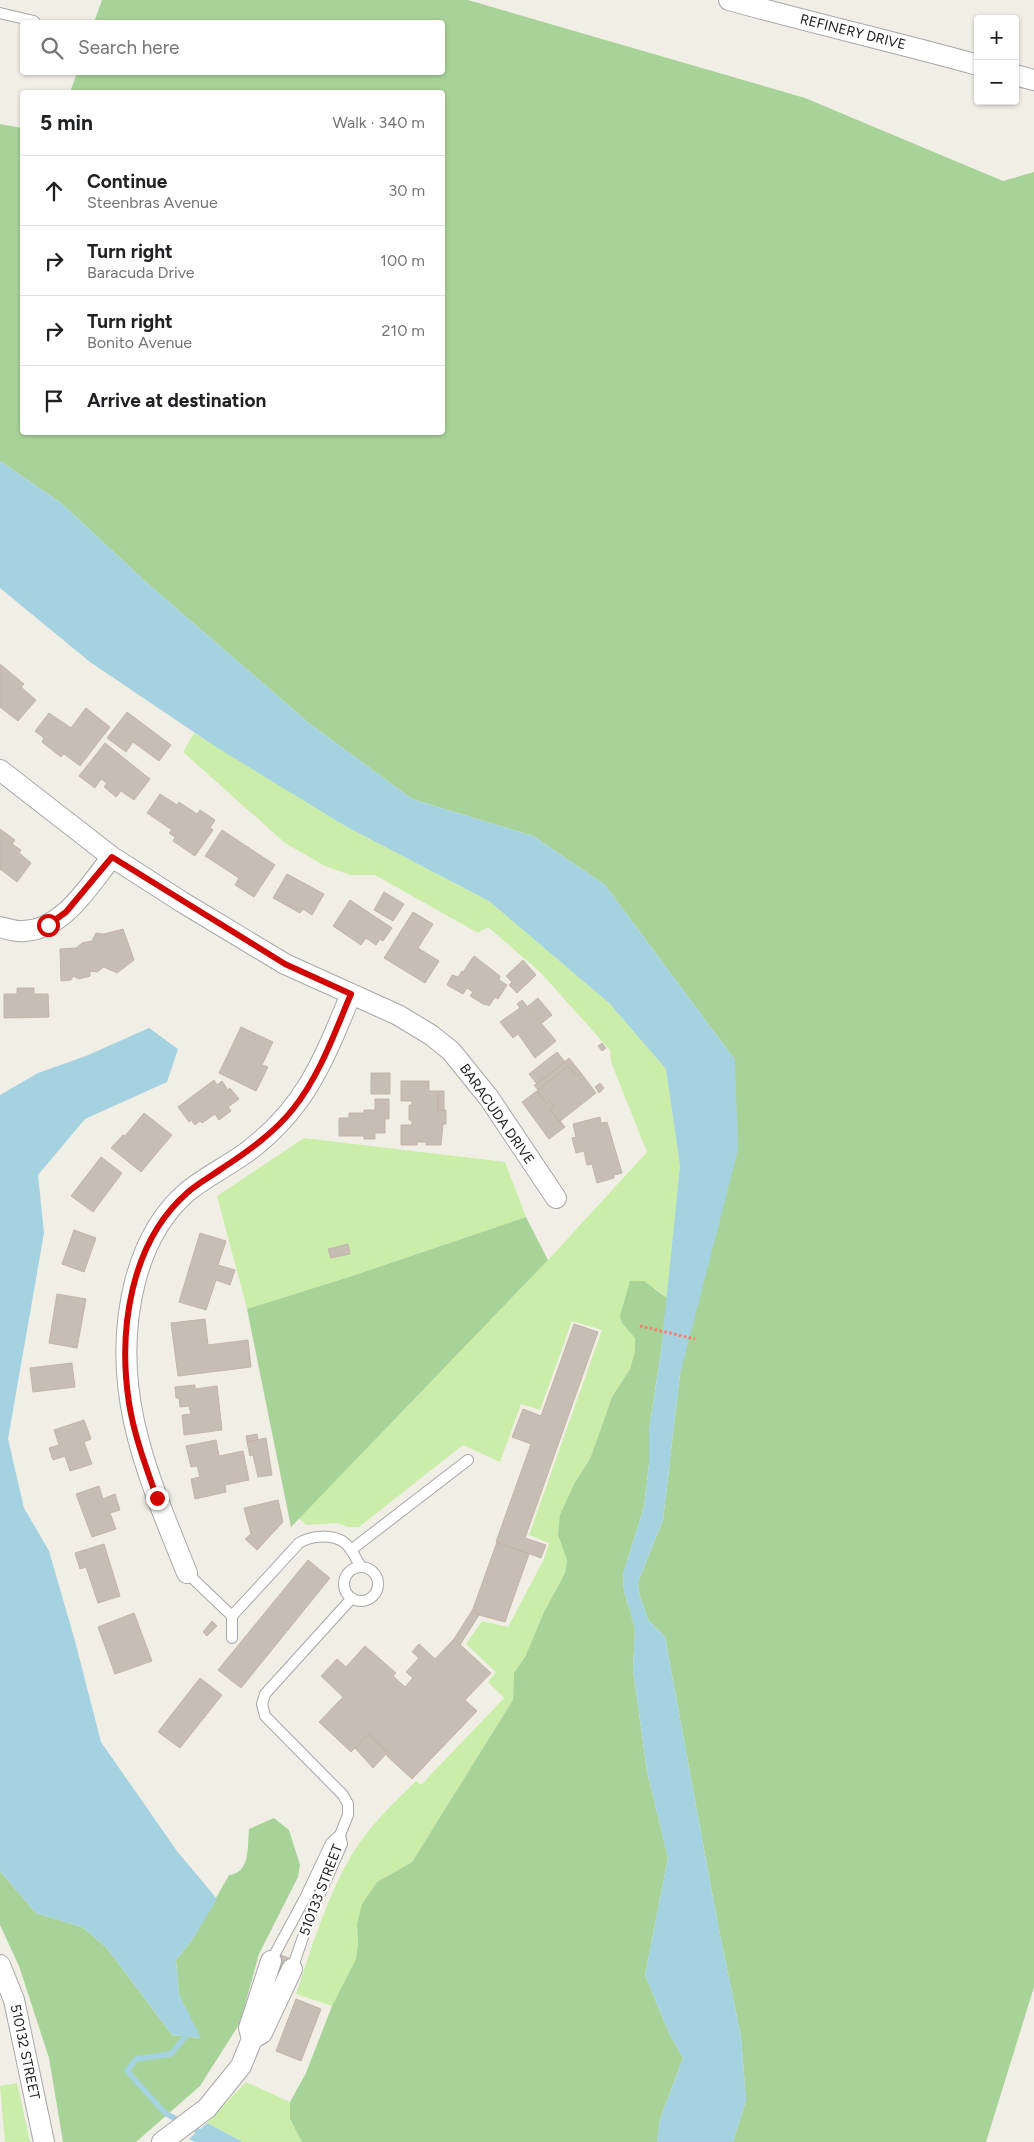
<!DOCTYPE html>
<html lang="en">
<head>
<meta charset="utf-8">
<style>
  :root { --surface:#fff; --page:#f6f6f6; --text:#202124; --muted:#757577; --line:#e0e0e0 }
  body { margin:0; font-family:Figtree,sans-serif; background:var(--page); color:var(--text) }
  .controls { position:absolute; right:15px; top:15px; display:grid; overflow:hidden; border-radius:5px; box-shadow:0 1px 4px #0004 }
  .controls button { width:45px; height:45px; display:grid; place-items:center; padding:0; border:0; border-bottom:1px solid var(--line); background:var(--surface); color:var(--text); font:25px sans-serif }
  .stop { position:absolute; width:15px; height:15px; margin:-11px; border:4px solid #d00400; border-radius:50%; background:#fff }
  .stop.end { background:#d00400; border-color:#fff; box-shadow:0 1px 5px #0008 }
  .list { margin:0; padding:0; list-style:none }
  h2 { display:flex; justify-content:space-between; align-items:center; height:65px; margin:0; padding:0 20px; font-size:21px }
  h2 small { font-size:16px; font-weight:400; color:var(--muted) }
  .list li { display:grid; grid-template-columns:32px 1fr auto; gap:15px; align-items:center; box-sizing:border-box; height:70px; padding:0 20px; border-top:1px solid var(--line) }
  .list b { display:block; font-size:19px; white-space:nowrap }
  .list p { margin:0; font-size:16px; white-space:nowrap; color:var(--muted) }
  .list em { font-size:16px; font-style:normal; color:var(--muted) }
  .icon { flex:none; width:28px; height:28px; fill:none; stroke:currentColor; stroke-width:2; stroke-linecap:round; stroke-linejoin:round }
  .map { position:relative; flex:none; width:1034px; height:2142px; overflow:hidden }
  .search { position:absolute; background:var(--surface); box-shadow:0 1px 4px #0004; left:20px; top:20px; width:425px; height:55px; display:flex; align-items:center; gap:12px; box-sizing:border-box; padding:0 18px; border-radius:5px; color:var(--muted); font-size:19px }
  .panel { position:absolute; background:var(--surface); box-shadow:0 1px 4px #0004; left:20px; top:90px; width:425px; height:345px; border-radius:5px }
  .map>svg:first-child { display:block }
</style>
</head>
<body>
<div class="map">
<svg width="1034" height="2142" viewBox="0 0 1034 2142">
  <rect width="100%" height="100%" fill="#f1eee6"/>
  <path fill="#caeea9" d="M194 733 347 827 489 901 609 1003 666 1069 680 1166 667 1298 655 1288 622 1323 635 1337V1351L630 1369 612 1397 590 1459 574 1484 558 1535 567 1560 565 1573 544 1612 525 1657 514 1673 513 1700 412 1862 377 1882 357 1924 358 1943 356 1959 332 2006 296 1994C312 1947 326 1899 351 1856 368 1827 393 1804 416 1781L421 1785 504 1698 488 1682 496 1672 466 1644 482 1621 508 1627 544 1559 549 1543 529 1535 602 1330 572 1321 540 1410 521 1404 500 1462 463 1445 359 1527H348L337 1523 306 1525 299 1518 548 1260 647 1152 611 1062 610 1050 541 973 488 927 478 933 375 875H350L325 866 285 843 183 752Z
    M304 1138 505 1162 526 1217 352 1276 247 1309 217 1196Z
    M246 2082 290 2102V2119L302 2142H243L207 2123Z
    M17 2083 30 2142H5L0 2086Z"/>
  <path fill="#a8d398" d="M102 0H468L805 98 1003 181 1034 172V1987L986 2142H733L746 2100 741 2037 717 1920 665 1637 649 1621 640 1597 638 1582 663 1520 680 1374 735 1060 605 885 533 836 412 799 310 724 147 583 61 503 0 461V124L22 128V432H442V92H70L77 73 442 72V22H94Z
    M526 1217 548 1260 291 1527 247 1309 352 1276Z
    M630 1281H644L667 1298 661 1352 649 1430V1464L644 1507 623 1574 624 1591 635 1628 633 1669 647 1771 668 1858 645 1975 669 2033 683 2058 660 2119 657 2142H302L290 2119V2102L306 2073 332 2006 356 1959 358 1943 357 1924 362 1904 377 1882 412 1862 513 1700 514 1673 525 1657 544 1612 565 1573 567 1560 558 1535 560 1515 574 1484 590 1459 612 1397 630 1369 635 1351V1338L622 1323 620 1316Z
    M274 1818 289 1830 300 1865 298 1877 259 1954 240 2023 200 2086 136 2142H63L49 2058 19 1966 0 1925V1871L36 1913 82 1927 106 1947 172 2035 200 2038 179 1995 176 1960 192 1940 229 1875C251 1872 247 1847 249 1829Z"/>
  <path fill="#a4d2e1" d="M0 461 61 503 147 583 310 724 412 799 533 836 605 885 735 1060 738 1150 680 1374 663 1520 638 1582 640 1597 649 1621 665 1637 717 1920 741 2037 746 2100 733 2142H657L660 2119 683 2058 669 2033 645 1975 668 1858 647 1771 633 1669 635 1628 624 1591 623 1574 644 1507 649 1464V1430L661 1352 680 1166 666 1069 609 1003 489 901 347 827 216 747 90 662 0 588Z
    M149 1028 178 1049 167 1082 85 1119 38 1175 44 1233 8 1439 24 1508 49 1551 75 1641 101 1742 177 1851 217 1899 192 1940 176 1960 179 1995 201 2038 172 2035 106 1947 82 1927 36 1913 0 1871V1095L38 1073 86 1056Z
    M207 2123 243 2142H195L189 2139Z"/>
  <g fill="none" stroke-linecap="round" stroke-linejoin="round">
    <path stroke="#a4d2e1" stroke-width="5.5" d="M186 2036 171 2054 136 2059 127 2071 165 2113 205 2135"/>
  </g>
  <path fill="#c6bdb5" stroke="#c4b4a7" d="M0 664 24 684 21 687 36 700 18 721 0 707Z
    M86 708 110 727 80 766 64 754 61 757 42 742 44 738 35 731 49 713 71 728Z
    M127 712 171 745 159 761 133 742 126 752 107 738Z
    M105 743 150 779 134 800 121 791 116 797 104 787 107 783 101 779 95 788 79 776Z
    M160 794 177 805 179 802 197 814 200 810 215 820 210 828 213 830 195 856 173 841 175 837 169 833 172 830 147 813Z
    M0 829 15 840 12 844 21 850 19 853 31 863 17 882 0 869Z
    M222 830 275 865 254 897 235 885 239 878 205 856Z
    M287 874 324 894 312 915 303 909 300 913 273 898Z
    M384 892 404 904 393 921 374 910Z
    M350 900 392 928 383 941 380 939 376 945 366 938 361 945 333 926Z
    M413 912 433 924 418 948 439 961 425 983 384 958Z
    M123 929 134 960 117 973 104 967 97 972 90 971V976L79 979 73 976 71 980 61 981 60 949 76 948 82 943 92 941 96 933 104 934Z
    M474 956 500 976 499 980 507 985 498 999 495 997 489 1006 486 1004 485 1005 470 996 473 992 467 988 463 994 447 985 452 975 458 977 462 971 463 972Z
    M523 960 536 975 517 993 509 985 512 982 506 976Z
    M17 988H34V994H48L49 1017 4 1018V994H17Z
    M538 998 552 1015 542 1023 528 1006Z
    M522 1000 556 1041 535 1058 518 1034 513 1038 500 1022 520 1008 517 1004Z
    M241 1027 273 1042 262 1065 268 1067 256 1091 219 1073Z
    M602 1043 606 1048 602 1051 598 1046Z
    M557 1052 565 1062 537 1084 529 1074Z
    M569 1058 581 1073 577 1076 568 1066 538 1090 534 1085 537 1084Z
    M568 1066 577 1076 581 1073 596 1093 559 1122 550 1109 554 1106 550 1101 547 1104 537 1091Z
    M371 1073H390V1094H371Z
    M214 1080 217 1085 222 1081 228 1090 230 1088 239 1099 228 1107 231 1111 219 1120 215 1114 202 1123 200 1121 195 1125 191 1120 189 1122 178 1107Z
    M401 1081H429V1091H438V1110H446V1124H443L441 1145H426V1142H417V1145H401V1125H412V1121L409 1120V1105H412V1101H401Z
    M600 1083 604 1088 599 1093 595 1087Z
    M438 1091H444V1110H438Z
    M537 1091 547 1104 550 1101 554 1106 550 1109 565 1127 549 1139 522 1102Z
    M375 1099H389V1119H385V1133H375V1139H364V1136H339V1118H349V1113H364V1110H375Z
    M144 1113 172 1135 141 1172 111 1148 123 1135 125 1136Z
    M600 1117 601 1123 607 1122 622 1173 614 1175V1178L597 1183 592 1164 587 1165 584 1151 576 1153 572 1138 576 1137 573 1124Z
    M101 1157 122 1173 93 1212 71 1196Z
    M74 1230 96 1238 84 1272 62 1264Z
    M200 1233 226 1241 218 1265 235 1270 230 1285 216 1280 206 1310 179 1302Z
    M348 1244 350 1254 331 1258 328 1249Z
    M57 1294 86 1299 77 1348 49 1343Z
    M205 1319 208 1345 248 1340 251 1367 178 1376 171 1323Z
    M574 1324 598 1332 525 1538 546 1545 541 1558 496 1542 531 1444 512 1437 523 1409 541 1416Z
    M72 1363 75 1387 33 1392 30 1368Z
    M195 1385V1389L217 1386 222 1430 184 1435 182 1415 191 1414 189 1406 180 1407 179 1398H176L175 1387Z
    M84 1420 91 1439 84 1442 92 1464 70 1471 65 1456 53 1460 49 1448 59 1445 54 1430Z
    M257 1434 258 1440 247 1442 246 1436Z
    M266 1438 272 1475 258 1477 253 1455 250 1456 247 1442Z
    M216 1440 219 1456 243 1451 249 1480 225 1485 226 1492 195 1499 191 1479 200 1477 197 1466 191 1467 186 1446Z
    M99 1486 103 1499 115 1494 120 1510 110 1513 116 1529 92 1537 76 1494Z
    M278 1500 283 1522 257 1550 245 1539 251 1534 244 1508Z
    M497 1542 529 1554 505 1622 479 1615 473 1609Z
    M104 1544 120 1596 98 1603 86 1567 80 1569 75 1553Z
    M308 1560 330 1578 241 1688 218 1670Z
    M473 1609 479 1615 460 1645 454 1639Z
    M134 1613 152 1661 115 1674 98 1627Z
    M212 1621 217 1626 207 1636 203 1632Z
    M454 1639 491 1673 465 1700 477 1711 412 1779 386 1755 388 1752 368 1734 351 1752 319 1722 343 1697 321 1676 337 1659 346 1667 365 1646 396 1673 393 1676 405 1687 413 1678 406 1672 419 1658 412 1652 419 1644 435 1659Z
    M200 1678 222 1695 180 1748 158 1732Z
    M368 1734 388 1752 373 1768 355 1748Z
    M281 1955 291 1959 283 1976 273 1972Z
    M296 1999 321 2009 301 2061 276 2051Z"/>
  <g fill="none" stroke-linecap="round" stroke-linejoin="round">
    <g stroke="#a7a7a7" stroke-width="12">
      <path id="lane" d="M0 13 34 21
        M351 1550 468 1460
        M344 1584a17 17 0 1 1 34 0a17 17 0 1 1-34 0Z
        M187 1573 232 1616 299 1543C312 1535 333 1534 345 1543 352 1549 356 1559 361 1567
        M232 1638V1616
        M271 1961 306 1896 331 1843 340 1835 348 1815V1804L343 1795 265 1716 262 1704 265 1694 352 1598
        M292 1969 311 1914 342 1844 340 1835"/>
    </g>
    <g stroke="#a7a7a7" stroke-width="22">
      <path id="street" d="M729 0C812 23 895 42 978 65
        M1015 75 1034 80
        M0 770 112 857 182 902 285 964 398 1015 431 1035 451 1051 489 1098 556 1198
        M0 927C7 929 16 932 23 931 64 930 89 885 112 857
        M187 1573C148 1476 108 1389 135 1282 144 1247 159 1216 187 1192 205 1177 228 1166 247 1152 306 1108 324 1059 351 994
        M0 1965 14 2000 44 2142
        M252 2039 249 2028 271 1961
        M162 2142 207 2108 241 2066 252 2039 262 2033 292 1969"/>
    </g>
    <path stroke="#ff7b69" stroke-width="3" stroke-dasharray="2.5 2.5" stroke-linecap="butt" d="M640 1326 695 1339"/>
    <use href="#lane" stroke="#fff" stroke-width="10"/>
    <use href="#street" stroke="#fff" stroke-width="20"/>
  </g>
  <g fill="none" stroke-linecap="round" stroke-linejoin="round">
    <path stroke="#d00400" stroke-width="6" d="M48 925 66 912 112 857 285 964 351 994C334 1034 320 1075 293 1109 274 1133 247 1152 221 1169 210 1177 197 1184 187 1193 130 1243 118 1331 129 1403 134 1435 146 1467 157 1498"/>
  </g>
  <g text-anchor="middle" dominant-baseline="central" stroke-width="4.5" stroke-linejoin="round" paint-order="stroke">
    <g font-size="14" fill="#202020" stroke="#fff">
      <text transform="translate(853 32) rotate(14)">REFINERY DRIVE</text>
      <text transform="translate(497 1114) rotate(55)">BARACUDA DRIVE</text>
      <text transform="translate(321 1890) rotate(-69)">510133 STREET</text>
      <text transform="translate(25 2052) rotate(78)">510132 STREET</text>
    </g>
  </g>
</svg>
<div class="controls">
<button>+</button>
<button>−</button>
</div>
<div class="stop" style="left:48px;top:925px"></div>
<div class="stop end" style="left:157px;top:1498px"></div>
<div class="search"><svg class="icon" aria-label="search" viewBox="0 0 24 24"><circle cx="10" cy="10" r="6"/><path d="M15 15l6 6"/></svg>Search here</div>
<section class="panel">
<h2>5 min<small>Walk · 340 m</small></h2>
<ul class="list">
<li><svg class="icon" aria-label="ahead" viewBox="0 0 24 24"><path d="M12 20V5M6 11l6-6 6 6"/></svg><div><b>Continue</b><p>Steenbras Avenue</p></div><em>30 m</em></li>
<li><svg class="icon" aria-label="right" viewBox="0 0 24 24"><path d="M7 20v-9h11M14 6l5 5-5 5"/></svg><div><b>Turn right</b><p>Baracuda Drive</p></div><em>100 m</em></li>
<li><svg class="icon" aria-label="right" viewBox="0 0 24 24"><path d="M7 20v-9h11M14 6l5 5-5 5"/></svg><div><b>Turn right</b><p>Bonito Avenue</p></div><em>210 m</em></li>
<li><svg class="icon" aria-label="arrive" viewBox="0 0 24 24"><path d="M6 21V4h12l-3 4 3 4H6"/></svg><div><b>Arrive at destination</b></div></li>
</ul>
</section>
</div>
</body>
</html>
